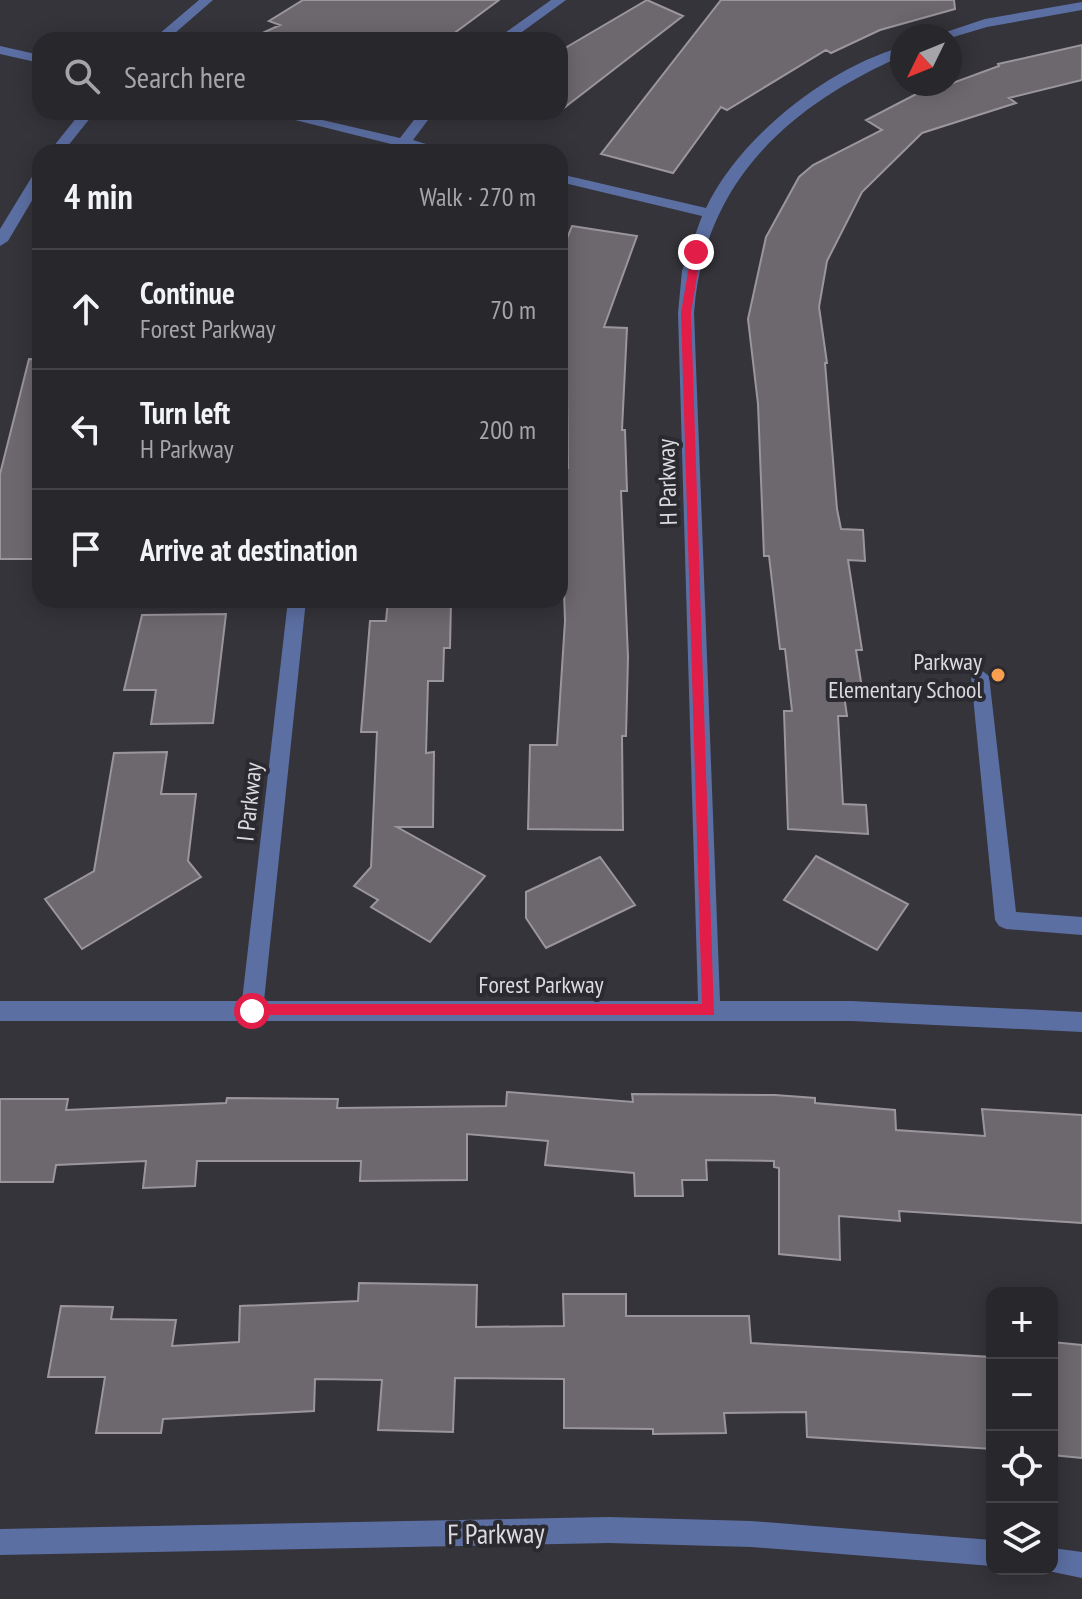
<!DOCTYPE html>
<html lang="en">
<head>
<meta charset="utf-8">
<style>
  :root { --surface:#28272c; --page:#302f34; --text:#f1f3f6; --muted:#a5a5a9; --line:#444448 }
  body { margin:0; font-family:"PT Sans Narrow",sans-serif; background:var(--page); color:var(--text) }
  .controls { position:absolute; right:24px; bottom:24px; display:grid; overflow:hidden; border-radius:16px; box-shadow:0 4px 20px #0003 }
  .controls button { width:72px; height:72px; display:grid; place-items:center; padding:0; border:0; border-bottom:2px solid var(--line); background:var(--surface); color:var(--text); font:40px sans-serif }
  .compass { position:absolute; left:890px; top:24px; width:72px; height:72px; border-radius:50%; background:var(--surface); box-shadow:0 4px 20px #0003; rotate:227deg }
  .stop { position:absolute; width:24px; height:24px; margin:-18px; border:6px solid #e11d48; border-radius:50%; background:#fff }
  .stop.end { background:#e11d48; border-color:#fff; box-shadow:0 2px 8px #0008 }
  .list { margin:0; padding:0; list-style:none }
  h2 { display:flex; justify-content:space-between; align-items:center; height:104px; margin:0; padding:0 32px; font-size:34px }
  h2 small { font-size:26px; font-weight:400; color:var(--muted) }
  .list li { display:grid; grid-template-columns:52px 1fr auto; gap:24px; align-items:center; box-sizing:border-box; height:120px; padding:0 32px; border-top:2px solid var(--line) }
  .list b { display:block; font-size:30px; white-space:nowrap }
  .list p { margin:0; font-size:26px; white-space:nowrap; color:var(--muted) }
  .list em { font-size:26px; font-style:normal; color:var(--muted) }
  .icon { flex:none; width:44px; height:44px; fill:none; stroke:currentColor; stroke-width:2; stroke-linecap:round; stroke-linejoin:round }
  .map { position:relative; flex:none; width:1082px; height:1599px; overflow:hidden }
  .search { position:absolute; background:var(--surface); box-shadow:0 4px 20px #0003; left:32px; top:32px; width:536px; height:88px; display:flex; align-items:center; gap:20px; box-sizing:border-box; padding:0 28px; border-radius:24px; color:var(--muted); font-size:30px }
  .panel { position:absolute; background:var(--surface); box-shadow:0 4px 20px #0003; left:32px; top:144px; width:536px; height:464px; border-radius:24px }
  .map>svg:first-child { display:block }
</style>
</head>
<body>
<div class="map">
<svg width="1082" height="1599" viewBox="0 0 1082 1599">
  <rect width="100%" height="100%" fill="#35343a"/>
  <path fill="#6d686e" stroke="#9b969c" stroke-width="2" d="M303 0H499L445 40H247L280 25 269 21Z
    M647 0 683 16 560 111V51Z
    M721 0H954L955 9 880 30 831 53 826 50 727 110 721 107 673 173 601 154Z
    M1082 45V80L1009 98 1016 103 922 133 862 192 827 261 819 307 827 363H825L837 509 841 529 863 530 865 561 848 560 862 650H856L862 688H843L847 716H838L843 804 866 805 868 834 788 829 784 711H792L785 649H780L769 556H764L758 404 748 319 766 237 799 177 813 165 882 130 866 120 924 90 950 84 999 66 998 64Z
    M572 226 637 236 604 327 627 328 622 430H625L627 491H621L628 657 626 736H622L623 830 528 829 530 745H557L565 621 560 468H568L567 387H561L565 349H560V256Z
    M29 359 40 360V559H0V474Z
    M388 600H451L450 648H444L443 681H428L426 753 434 752 433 827H397L485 876 430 942 371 907 378 900 354 886 371 867 377 732H361L370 621H386Z
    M226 614 213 723 151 724 156 690H124L142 615Z
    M167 752 161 794H196L188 861 201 877 82 949 45 899 94 871 114 753Z
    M816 856 908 904 877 950 784 900Z
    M600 857 635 905 546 948 526 918V892Z
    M507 1092 633 1102 632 1094 775 1095 815 1098V1103L895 1110 896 1130 985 1136 982 1109 1082 1115V1223L899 1211 900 1221 839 1216 840 1260 779 1254V1168L774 1167V1161L706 1160 707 1180H682L683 1196H635L634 1173 545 1165 548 1141 467 1134V1180L360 1181 361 1161H197L195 1186 143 1188 146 1161 56 1165 53 1182H0V1099H68L66 1110 226 1103 227 1098 338 1099 337 1108 506 1106Z
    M359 1283 477 1285 476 1327 564 1326 563 1294H626V1316H749L751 1343 992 1357V1449L807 1437 806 1412 724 1413 726 1433 653 1434V1429L564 1428V1379L455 1378 453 1432 378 1430 382 1380 315 1379 314 1411 163 1419 161 1433H96L105 1377H48L61 1306 113 1307 111 1319 176 1320 172 1346 239 1342 240 1306 358 1301Z
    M1052 1342 1082 1345V1458L1052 1455Z"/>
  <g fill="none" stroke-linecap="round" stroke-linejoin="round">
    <path fill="#5c6fa3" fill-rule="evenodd" d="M199 0H213L167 40H152Z
      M551 0H566L511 40H495Z
      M1082 2V10L987 27 950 38 934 36 985 19Z
      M0 46 40 55V63L0 54Z
      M902 47V56C788 106 703 183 694 313L720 1001H852L1082 1012V1032L852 1021H0V1001H242L288 600H306L264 1001H698L678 313 682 271 702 216 560 182V174L706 208C740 137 827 68 902 47Z
      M81 112H95L63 152H49Z
      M263 112H288L400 138 420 112H434L413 140 452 152H426L407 148 404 152H392L395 145Z
      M40 171V187L8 241 0 246V229L33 175Z
      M980 669 989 676 1016 912 1082 917V935L1006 929 999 926 995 920 971 676Z
      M609 1517 751 1521 992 1540V1566L751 1547 609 1543 0 1555V1529Z
      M1052 1548 1082 1552V1578L1043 1570 1052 1569Z"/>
  </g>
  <path fill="#e11d48" d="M692 249 701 252 691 313 714 1015H247V1006L252 1004H702L681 313Z"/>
  <circle fill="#fa9f4f" stroke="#2b2a30" stroke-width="3" cx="998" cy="675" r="8"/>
  <g text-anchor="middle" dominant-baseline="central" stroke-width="8" stroke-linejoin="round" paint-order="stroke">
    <g font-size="24" fill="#dcdce0" stroke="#2b2a30">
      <text transform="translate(667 482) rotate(-92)">H Parkway</text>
      <text transform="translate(249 802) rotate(-84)">I Parkway</text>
      <text x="541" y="984">Forest Parkway</text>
    </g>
    <g font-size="24" fill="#dcdce0" stroke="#2b2a30" text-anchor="end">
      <text x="982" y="661">Parkway<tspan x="982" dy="28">Elementary School</tspan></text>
    </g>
    <g font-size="28" fill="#dcdce0" stroke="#2b2a30">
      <text transform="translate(496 1533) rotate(-1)">F Parkway</text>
    </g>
  </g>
</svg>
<div class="controls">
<button>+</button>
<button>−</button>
<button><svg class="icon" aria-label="locate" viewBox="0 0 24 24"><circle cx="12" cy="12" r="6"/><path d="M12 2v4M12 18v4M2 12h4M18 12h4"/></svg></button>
<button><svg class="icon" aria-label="layers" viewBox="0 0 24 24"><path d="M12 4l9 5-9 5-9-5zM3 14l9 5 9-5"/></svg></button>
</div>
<svg class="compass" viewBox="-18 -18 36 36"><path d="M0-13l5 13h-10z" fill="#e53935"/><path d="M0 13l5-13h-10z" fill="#a5a5a9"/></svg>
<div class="stop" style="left:252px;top:1011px"></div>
<div class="stop end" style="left:696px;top:252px"></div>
<div class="search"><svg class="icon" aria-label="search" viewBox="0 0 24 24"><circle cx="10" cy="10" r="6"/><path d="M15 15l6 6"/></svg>Search here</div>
<section class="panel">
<h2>4 min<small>Walk · 270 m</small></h2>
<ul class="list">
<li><svg class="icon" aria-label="ahead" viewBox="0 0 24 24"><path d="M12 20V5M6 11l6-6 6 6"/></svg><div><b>Continue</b><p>Forest Parkway</p></div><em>70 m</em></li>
<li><svg class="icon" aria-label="left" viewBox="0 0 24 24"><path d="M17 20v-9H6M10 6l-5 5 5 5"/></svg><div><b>Turn left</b><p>H Parkway</p></div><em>200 m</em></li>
<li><svg class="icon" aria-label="arrive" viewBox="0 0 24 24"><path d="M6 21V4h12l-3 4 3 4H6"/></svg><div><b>Arrive at destination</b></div></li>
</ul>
</section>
</div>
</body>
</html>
